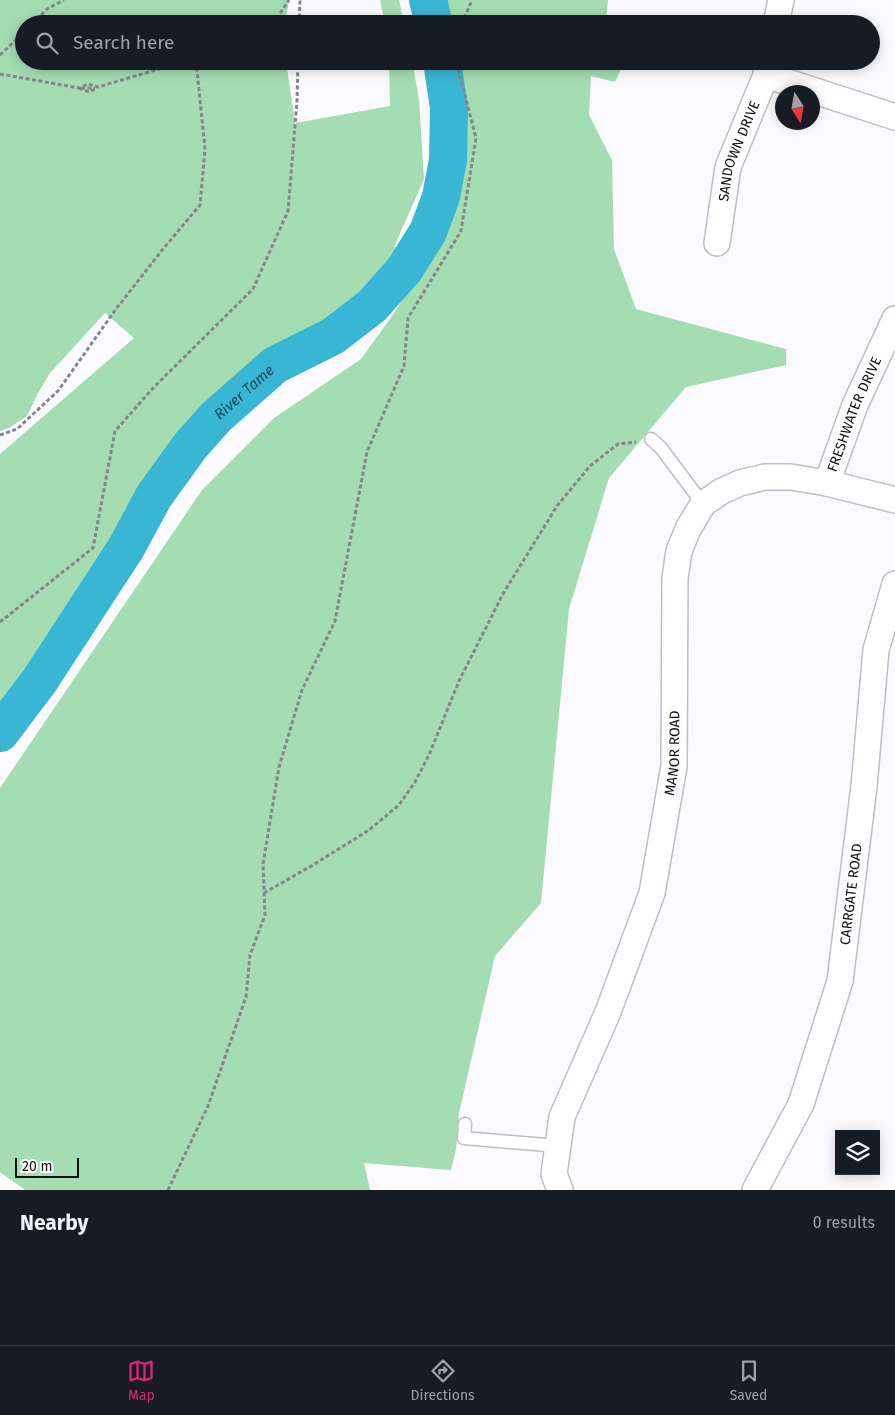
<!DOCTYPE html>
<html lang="en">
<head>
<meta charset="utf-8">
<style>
  :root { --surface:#171b24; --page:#20242c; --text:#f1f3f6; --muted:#9ea1a6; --line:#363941; --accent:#db2777 }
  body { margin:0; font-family:"Fira Sans",sans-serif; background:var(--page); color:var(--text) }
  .controls { position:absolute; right:15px; bottom:15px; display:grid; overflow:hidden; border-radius:0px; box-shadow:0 2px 12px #0003 }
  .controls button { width:45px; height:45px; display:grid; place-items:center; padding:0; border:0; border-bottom:1px solid var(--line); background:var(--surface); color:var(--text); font:25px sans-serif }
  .compass { position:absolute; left:775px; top:85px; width:45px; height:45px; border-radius:50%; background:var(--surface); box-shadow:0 2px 12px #0003; rotate:169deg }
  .scale { position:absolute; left:15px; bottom:12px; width:64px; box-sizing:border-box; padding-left:5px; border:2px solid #101013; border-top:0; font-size:14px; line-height:18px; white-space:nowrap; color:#101013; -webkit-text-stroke:4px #fff; paint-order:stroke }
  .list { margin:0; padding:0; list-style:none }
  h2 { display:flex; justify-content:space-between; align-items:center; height:65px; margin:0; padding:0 20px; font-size:21px }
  h2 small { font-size:16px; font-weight:400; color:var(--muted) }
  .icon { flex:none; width:28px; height:28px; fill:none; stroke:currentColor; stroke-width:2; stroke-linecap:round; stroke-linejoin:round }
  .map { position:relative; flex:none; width:895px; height:1190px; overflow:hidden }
  .search { position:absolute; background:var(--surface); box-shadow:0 2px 12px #0003; left:15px; right:15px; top:15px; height:55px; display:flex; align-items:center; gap:12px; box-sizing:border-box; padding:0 18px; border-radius:28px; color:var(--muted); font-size:19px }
  .sheet { height:155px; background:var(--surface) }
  nav { display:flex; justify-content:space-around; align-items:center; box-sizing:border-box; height:70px; border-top:1px solid var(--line); background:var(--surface); font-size:14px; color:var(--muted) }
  nav a { display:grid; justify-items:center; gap:2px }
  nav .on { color:var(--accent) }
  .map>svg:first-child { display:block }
</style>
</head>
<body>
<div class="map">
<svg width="895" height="1190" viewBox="0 0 895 1190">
  <rect width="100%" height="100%" fill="#fbfafe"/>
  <path fill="#a3ddb1" d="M0 0H289L285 24H24V61H286L295 123 390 106 389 61H412L419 99 424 179 394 247 417 251 404 270 372 306 333 336 275 365 216 417 191 445 154 496 126 548 40 680 0 733V454L134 338 105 313 50 373 38 393 27 416 9 428 0 431Z
    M380 0H399L404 24H385Z
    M428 0H608L606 20 618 24H434Z
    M442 61H625L615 82 591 76 589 115 612 160 614 249 636 309 786 349V365L686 387 609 478 569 609 541 903 495 956 459 1113 456 1149 451 1170 364 1163 370 1190H25L0 1172V788L202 490 274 418 361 359 390 319 441 241 428 232 441 197 448 160 449 108Z"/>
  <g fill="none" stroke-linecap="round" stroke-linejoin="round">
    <g stroke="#39b6d3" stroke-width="38">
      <path d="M428 0 434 24"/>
      <path id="s1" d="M0 733 40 680 126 548 154 496 191 445 216 417 275 365 333 336 372 306 404 270 428 232 441 197 448 160 449 108 442 61"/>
    </g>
    <g stroke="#bfbdc6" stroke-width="15">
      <path id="lane" d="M651 439 661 448 703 504
        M465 1124 464 1138 558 1146"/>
    </g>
    <g stroke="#bfbdc6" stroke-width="28">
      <g id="street">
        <path d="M776 24 781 0"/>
        <path d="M766 75 895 117"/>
        <path id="s2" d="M717 243 728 167 766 75 769 61"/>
        <path id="s3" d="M827 483 855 405 895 319"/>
        <path id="s4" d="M560 1190 554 1174 562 1117 608 1012 652 893 674 766 675 578 679 551 688 529 703 504 722 491 740 483 765 477H791L827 483 895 500"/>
        <path id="s5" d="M755 1190 801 1104 840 981 864 786 876 650 895 584"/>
      </g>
    </g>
    <path stroke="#868589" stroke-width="3" stroke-dasharray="4 2.5" stroke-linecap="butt" d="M32 24 47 9 64 0
      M273 24 289 0
      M299 24 300 0
      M462 24 472 0
      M0 55 24 32
      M0 74 79 88 88 84 98 87 186 61
      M79 88 89 92 97 88
      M81 88H95
      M0 435 17 429 58 391 116 309 163 249 200 205 205 149 196 61
      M0 622 93 548 115 431 154 387 253 289 288 211 297 101 298 61
      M264 893 313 865 369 830 399 805 415 782 429 755 459 681 504 592 557 506 590 466 618 444 636 442
      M168 1190 208 1106 246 997 250 955 265 915 263 864 279 767 302 690 335 621 367 452 404 366 408 318 461 231 476 138 456 61"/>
    <use href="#lane" stroke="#fff" stroke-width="12"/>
    <use href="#street" stroke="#fff" stroke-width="25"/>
  </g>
  <g text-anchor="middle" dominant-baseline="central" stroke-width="5" stroke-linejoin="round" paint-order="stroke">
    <g font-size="14" fill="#101013" stroke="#fff">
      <text stroke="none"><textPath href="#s2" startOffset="95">SANDOWN DRIVE</textPath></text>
      <text stroke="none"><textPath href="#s3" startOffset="74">FRESHWATER DRIVE</textPath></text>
      <text stroke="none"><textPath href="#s4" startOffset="458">MANOR ROAD</textPath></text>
      <text stroke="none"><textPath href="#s5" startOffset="314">CARRGATE ROAD</textPath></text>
    </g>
    <g font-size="15" font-style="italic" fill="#144955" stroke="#fff">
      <text stroke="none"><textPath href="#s1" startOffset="421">River Tame</textPath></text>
    </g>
  </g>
</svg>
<div class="controls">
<button><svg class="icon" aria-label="layers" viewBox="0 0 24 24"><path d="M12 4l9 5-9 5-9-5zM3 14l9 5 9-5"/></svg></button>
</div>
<svg class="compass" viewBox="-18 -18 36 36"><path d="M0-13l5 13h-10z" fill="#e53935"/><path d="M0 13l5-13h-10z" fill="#9ea1a6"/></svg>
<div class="scale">20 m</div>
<div class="search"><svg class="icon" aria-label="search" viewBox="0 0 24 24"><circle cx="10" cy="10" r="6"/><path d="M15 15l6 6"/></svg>Search here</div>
</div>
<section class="sheet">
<h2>Nearby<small>0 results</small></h2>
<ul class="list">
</ul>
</section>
<nav>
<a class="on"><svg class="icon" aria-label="map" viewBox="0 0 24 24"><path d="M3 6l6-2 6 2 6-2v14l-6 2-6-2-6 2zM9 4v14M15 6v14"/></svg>Map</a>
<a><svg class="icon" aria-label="directions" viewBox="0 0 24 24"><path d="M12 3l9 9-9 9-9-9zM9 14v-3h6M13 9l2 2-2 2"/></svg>Directions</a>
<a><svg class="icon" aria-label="saved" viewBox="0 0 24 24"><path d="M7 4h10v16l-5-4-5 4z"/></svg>Saved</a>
</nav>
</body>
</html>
